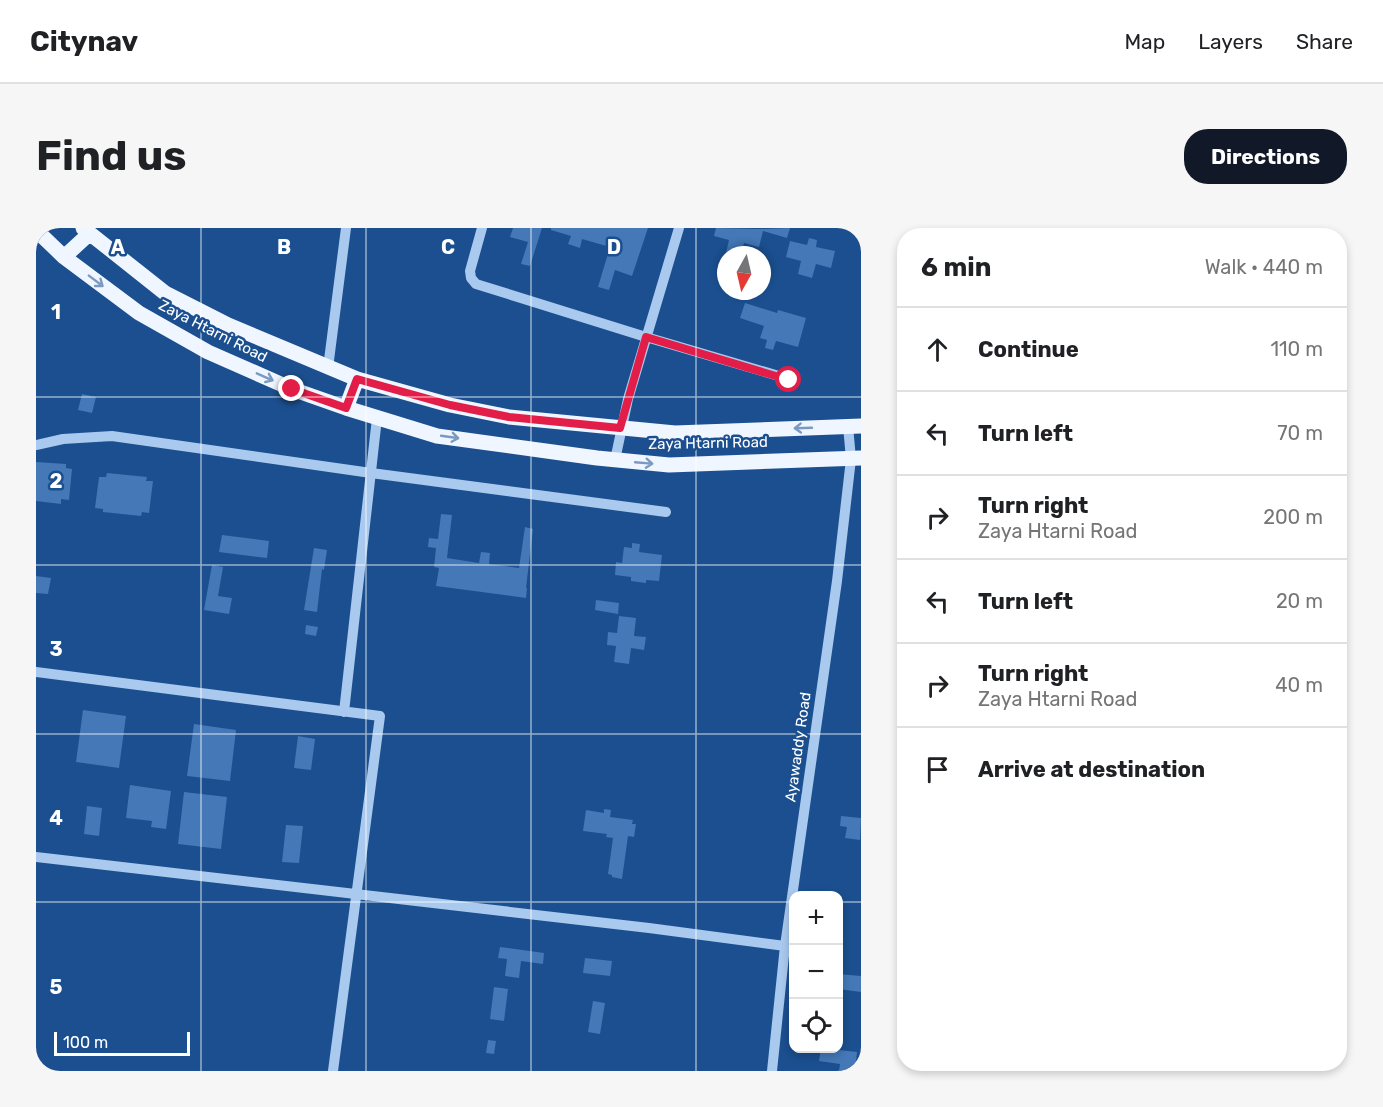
<!DOCTYPE html>
<html lang="en">
<head>
<meta charset="utf-8">
<style>
  :root { --surface:#fff; --page:#f6f6f6; --text:#202124; --muted:#757577; --line:#e0e0e0; --accent:#111827 }
  body { margin:0; font-family:Rubik,sans-serif; background:var(--page); color:var(--text) }
  .controls { position:absolute; right:18px; bottom:18px; display:grid; overflow:hidden; border-radius:12px; box-shadow:0 3px 9px #0003 }
  .controls button { width:54px; height:54px; display:grid; place-items:center; padding:0; border:0; border-bottom:2px solid var(--line); background:var(--surface); color:var(--text); font:30px sans-serif }
  .compass { position:absolute; left:681px; top:18px; width:54px; height:54px; border-radius:50%; background:var(--surface); box-shadow:0 3px 9px #0003; rotate:188deg }
  .scale { position:absolute; left:18px; bottom:15px; width:136px; box-sizing:border-box; padding-left:6px; border:3px solid #fff; border-top:0; font-size:16px; line-height:21px; white-space:nowrap; color:#fff; -webkit-text-stroke:4px #1b4f8f; paint-order:stroke }
  .stop { position:absolute; width:18px; height:18px; margin:-14px; border:4px solid #e11d48; border-radius:50%; background:#fff }
  .stop.end { background:#e11d48; border-color:#fff; box-shadow:0 2px 6px #0008 }
  .list { margin:0; padding:0; list-style:none }
  h2 { display:flex; justify-content:space-between; align-items:center; height:78px; margin:0; padding:0 24px; font-size:26px }
  h2 small { font-size:20px; font-weight:400; color:var(--muted) }
  .list li { display:grid; grid-template-columns:39px 1fr auto; gap:18px; align-items:center; box-sizing:border-box; height:84px; padding:0 24px; border-top:2px solid var(--line) }
  .list b { display:block; font-size:22px; white-space:nowrap }
  .list p { margin:0; font-size:20px; white-space:nowrap; color:var(--muted) }
  .list em { font-size:20px; font-style:normal; color:var(--muted) }
  .icon { flex:none; width:33px; height:33px; fill:none; stroke:currentColor; stroke-width:2; stroke-linecap:round; stroke-linejoin:round }
  .map { position:relative; flex:none; width:825px; height:843px; overflow:hidden; border-radius:24px }
  header { display:flex; align-items:center; gap:36px; box-sizing:border-box; height:84px; padding:0 30px; background:var(--surface); border-bottom:2px solid var(--line) }
  header strong { font-size:28px }
  nav { display:flex; gap:33px; margin-inline-start:auto; font-size:21px }
  .intro { display:flex; align-items:center; justify-content:space-between; box-sizing:border-box; height:144px; padding:0 36px }
  h1 { margin:0; font-size:42px }
  .button { padding:15px 27px; border-radius:24px; background:var(--accent); color:#fff; font-size:21px; font-weight:700 }
  main { display:flex; gap:36px; padding:0 36px }
  aside { flex:1; background:var(--surface); border-radius:24px; box-shadow:0 3px 9px #0003 }
  .map>svg:first-child { display:block }
</style>
</head>
<body>
<header>
<strong>Citynav</strong>
<nav><a>Map</a><a>Layers</a><a>Share</a></nav>
</header>
<div class="intro"><h1>Find us</h1><a class="button">Directions</a></div>
<main>
<div class="map">
<svg width="825" height="843" viewBox="0 0 825 843">
  <rect width="100%" height="100%" fill="#1b4f8f"/>
  <path fill="#4478b7" d="M477 0H506L494 38 485 36 492 14 474 9Z
    M515 0H612L596 48 579 42 573 62 562 59 574 19 546 11 544 20 532 16 535 8 515 2Z
    M680 0 722 1 754 0 751 10 727 3 723 19 708 15 705 27 690 25 693 12 678 8Z
    M773 10 781 12 780 19 799 23 795 40 780 36 776 50 762 46 765 33 750 29 754 13 771 17Z
    M709 75 741 85 742 82 770 90 762 119 740 113 737 122 729 120 731 112 724 110 728 98 704 90Z
    M46 166 60 169 56 185 42 182Z
    M0 234 30 236V240L36 241 33 272 25 271V276L0 273Z
    M71 245 111 249 110 253H117L113 285 106 284 105 288 67 284V281L59 280 63 249H70Z
    M405 286 416 287 411 330 443 335 445 324 454 325 453 336 483 340 489 299 497 301 490 360H491L490 370 400 358 403 340 398 339 400 320 392 319 393 310 402 311Z
    M186 307 233 313 231 330 183 324Z
    M596 315 604 316 603 324 626 327 623 353 610 352V355L595 353V349L579 347 580 334 586 335 588 319 596 320Z
    M278 320 291 322 288 342 286 341 281 384 268 382Z
    M176 337 187 339 182 368 196 370 193 386 168 382Z
    M0 348 15 350 12 366 0 365Z
    M560 372 583 375 582 386 559 382Z
    M583 388 600 390 598 408 610 409 608 422 595 420 593 436 578 434 580 418 571 417 572 404 581 405Z
    M270 397 282 399 280 408 269 406Z
    M47 482 90 488 83 540 40 534Z
    M158 496 200 502 194 553 151 548Z
    M262 508 279 511 275 542 258 540Z
    M94 557 135 563 130 601 115 599 116 593 90 590Z
    M148 564 191 569 185 621 142 616Z
    M51 578 66 580 63 608 48 606Z
    M568 581 575 582 574 589 597 592 596 596H600L598 609 592 608 586 651 576 649V647L572 646 577 610 570 609 571 606 547 603 550 582 568 585Z
    M805 588 825 590 824 612 809 610 811 599 804 598Z
    M250 597 267 598 263 635 246 634Z
    M464 719 508 725 507 736 485 733 483 750 469 748 471 731 462 730Z
    M549 730 576 733 574 748 547 745Z
    M802 746 825 748V764L802 761Z
    M458 759 472 761 468 793 454 791Z
    M557 773 569 775 564 806 552 804Z
    M452 812 460 813 458 826 450 825Z
    M785 820 821 824 819 843H803L804 836 783 833Z"/>
  <g fill="none" stroke-linecap="round" stroke-linejoin="round">
    <path stroke="#a9c9ee" stroke-width="10" d="M446 0 434 43 435 50 440 56 610 109 753 151
      M292 140 310 0
      M0 217 27 211 76 208 335 245 630 284
      M579 232 592 171 643 0
      M0 444 344 488 297 843
      M308 484 341 190
      M0 629 613 700 749 718
      M736 843 749 718 801 353 815 231 812 198"/>
    <path stroke="#f0f6ff" stroke-width="15" d="M47 0 129 65 192 97 321 151 414 177 473 189 639 205 825 198
      M0 2 28 29 103 85 172 124 256 161 310 180 401 208 561 230 633 237 825 230
      M28 29 53 6
      M310 180 321 151"/>
  </g>
  <defs><path id="oneway-shaft" d="M-6 0H5M1.5-3L5.5 0L1.5 3" fill="none" stroke-width="1.6" stroke-linecap="round" stroke-linejoin="round" transform="scale(1.5)"/></defs>
  <g stroke="#7b9ac1">
    <use href="#oneway-shaft" transform="translate(60 53) rotate(37)"/>
    <use href="#oneway-shaft" transform="translate(229 149) rotate(24)"/>
    <use href="#oneway-shaft" transform="translate(767 200) rotate(178)"/>
    <use href="#oneway-shaft" transform="translate(414 209) rotate(8)"/>
    <use href="#oneway-shaft" transform="translate(608 235) rotate(5)"/>
  </g>
  <g fill="none" stroke-linecap="round" stroke-linejoin="round">
    <path stroke="#e11d48" stroke-width="8" d="M256 161 310 180 321 151 414 177 473 189 584 200 610 109 753 152"/>
  </g>
  <path fill="none" stroke="#fff" stroke-width="1.5" stroke-opacity="0.55" d="M165 0V843M330 0V843M495 0V843M660 0V843M0 169H825M0 337H825M0 506H825M0 674H758M802 674H825"/>
  <g text-anchor="middle" dominant-baseline="central" stroke-width="5" stroke-linejoin="round" paint-order="stroke">
    <g font-size="15" fill="#fff" stroke="#1b4f8f">
      <text transform="translate(177 103) rotate(27)">Zaya Htarni Road</text>
      <text transform="translate(672 215) rotate(-1)">Zaya Htarni Road</text>
      <text transform="translate(762 519) rotate(-82)">Ayawaddy Road</text>
    </g>
  </g>
  <g font-size="20" text-anchor="middle" font-weight="bold" fill="#fff" stroke="#1b4f8f" stroke-width="5" stroke-linejoin="round" paint-order="stroke">
    <text x="82" y="26">A</text>
    <text x="248" y="26">B</text>
    <text x="412" y="26">C</text>
    <text x="578" y="26">D</text>
    <text x="20" y="91">1</text>
    <text x="20" y="260">2</text>
    <text x="20" y="428">3</text>
    <text x="20" y="597">4</text>
    <text x="20" y="766">5</text>
  </g>
</svg>
<div class="controls">
<button>+</button>
<button>−</button>
<button><svg class="icon" aria-label="locate" viewBox="0 0 24 24"><circle cx="12" cy="12" r="6"/><path d="M12 2v4M12 18v4M2 12h4M18 12h4"/></svg></button>
</div>
<svg class="compass" viewBox="-18 -18 36 36"><path d="M0-13l5 13h-10z" fill="#e53935"/><path d="M0 13l5-13h-10z" fill="#757577"/></svg>
<div class="scale">100 m</div>
<div class="stop" style="left:753px;top:152px"></div>
<div class="stop end" style="left:256px;top:161px"></div>
</div>
<aside>
<h2>6 min<small>Walk · 440 m</small></h2>
<ul class="list">
<li><svg class="icon" aria-label="ahead" viewBox="0 0 24 24"><path d="M12 20V5M6 11l6-6 6 6"/></svg><div><b>Continue</b></div><em>110 m</em></li>
<li><svg class="icon" aria-label="left" viewBox="0 0 24 24"><path d="M17 20v-9H6M10 6l-5 5 5 5"/></svg><div><b>Turn left</b></div><em>70 m</em></li>
<li><svg class="icon" aria-label="right" viewBox="0 0 24 24"><path d="M7 20v-9h11M14 6l5 5-5 5"/></svg><div><b>Turn right</b><p>Zaya Htarni Road</p></div><em>200 m</em></li>
<li><svg class="icon" aria-label="left" viewBox="0 0 24 24"><path d="M17 20v-9H6M10 6l-5 5 5 5"/></svg><div><b>Turn left</b></div><em>20 m</em></li>
<li><svg class="icon" aria-label="right" viewBox="0 0 24 24"><path d="M7 20v-9h11M14 6l5 5-5 5"/></svg><div><b>Turn right</b><p>Zaya Htarni Road</p></div><em>40 m</em></li>
<li><svg class="icon" aria-label="arrive" viewBox="0 0 24 24"><path d="M6 21V4h12l-3 4 3 4H6"/></svg><div><b>Arrive at destination</b></div></li>
</ul>
</aside>
</main>
</body>
</html>
